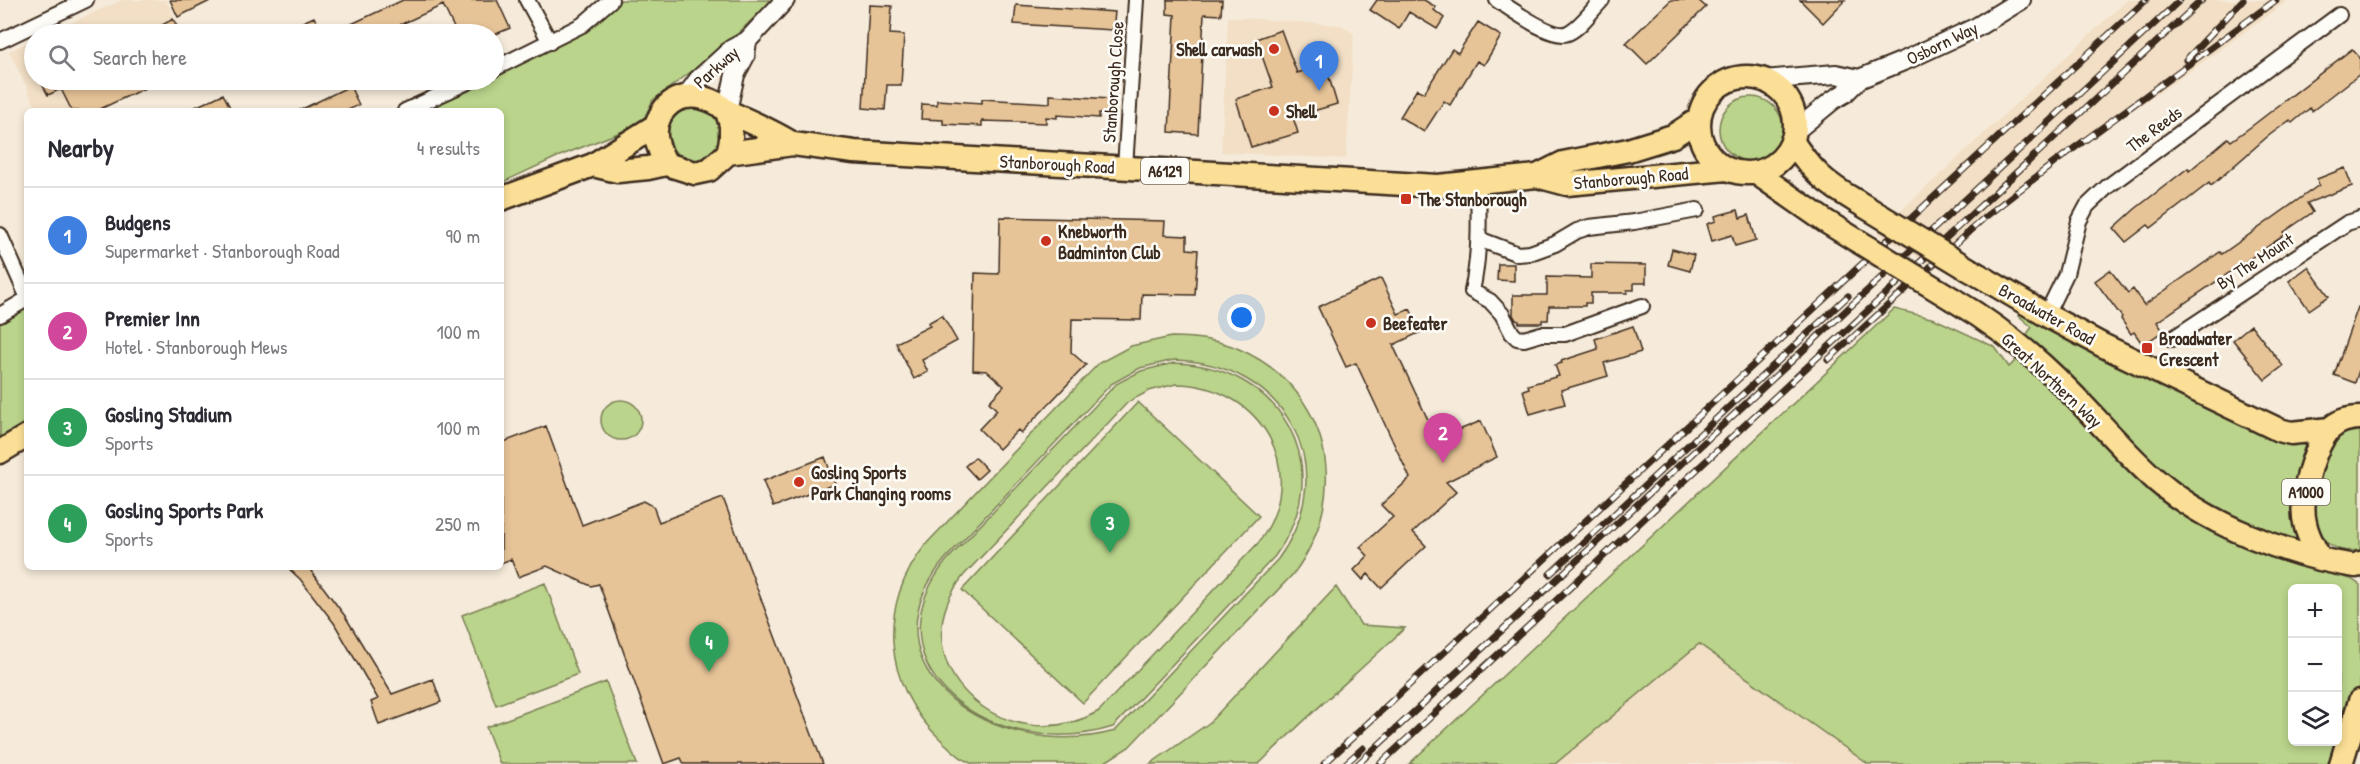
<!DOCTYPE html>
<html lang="en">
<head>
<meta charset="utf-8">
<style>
  :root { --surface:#fff; --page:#f2f2f3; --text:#2b2b33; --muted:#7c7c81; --line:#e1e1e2; --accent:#7c3aed }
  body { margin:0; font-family:"Patrick Hand",sans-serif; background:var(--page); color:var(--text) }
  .controls { position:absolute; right:18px; bottom:18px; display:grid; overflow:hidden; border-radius:9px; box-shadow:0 3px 9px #0003 }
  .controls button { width:54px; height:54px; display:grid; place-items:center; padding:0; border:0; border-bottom:2px solid var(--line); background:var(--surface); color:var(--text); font:30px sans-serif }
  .you { position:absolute; left:1242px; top:318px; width:21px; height:21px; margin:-15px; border:4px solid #fff; border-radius:50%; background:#1a73e8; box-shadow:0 0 0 9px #1a73e833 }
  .badge { display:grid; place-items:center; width:39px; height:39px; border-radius:50%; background:var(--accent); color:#fff; font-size:20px; font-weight:700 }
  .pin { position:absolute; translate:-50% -50px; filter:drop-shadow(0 2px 3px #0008) }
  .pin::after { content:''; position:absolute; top:32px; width:21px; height:18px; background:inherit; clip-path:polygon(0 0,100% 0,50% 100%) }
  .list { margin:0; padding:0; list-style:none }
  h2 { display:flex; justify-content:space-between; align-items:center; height:78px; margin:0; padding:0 24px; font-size:26px }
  h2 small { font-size:20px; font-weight:400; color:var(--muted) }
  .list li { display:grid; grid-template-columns:39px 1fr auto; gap:18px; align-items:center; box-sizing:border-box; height:96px; padding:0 24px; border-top:2px solid var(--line) }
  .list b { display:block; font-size:22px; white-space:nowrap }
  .list p { margin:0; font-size:20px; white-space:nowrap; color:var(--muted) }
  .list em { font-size:20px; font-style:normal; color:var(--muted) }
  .icon { flex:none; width:33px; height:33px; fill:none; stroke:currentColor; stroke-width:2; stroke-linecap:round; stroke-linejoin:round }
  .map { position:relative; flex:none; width:2360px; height:764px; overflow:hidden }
  .search { position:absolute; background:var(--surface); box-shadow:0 3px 9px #0003; left:24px; top:24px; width:480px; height:66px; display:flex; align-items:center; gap:15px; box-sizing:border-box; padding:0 21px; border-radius:33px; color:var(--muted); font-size:22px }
  .panel { position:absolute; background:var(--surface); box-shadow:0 3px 9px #0003; left:24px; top:108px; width:480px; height:462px; border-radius:9px }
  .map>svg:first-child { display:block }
</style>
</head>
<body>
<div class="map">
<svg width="2360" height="764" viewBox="0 0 2360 764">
  <rect width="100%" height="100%" fill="#f6ebda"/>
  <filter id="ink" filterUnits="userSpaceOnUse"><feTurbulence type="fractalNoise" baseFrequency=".0167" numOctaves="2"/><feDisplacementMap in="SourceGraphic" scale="12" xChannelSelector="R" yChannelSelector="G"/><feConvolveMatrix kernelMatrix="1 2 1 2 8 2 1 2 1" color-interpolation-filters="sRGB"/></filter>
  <g filter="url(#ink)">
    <path fill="#f2dfc6" d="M122 0H166L182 34H46Z
      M2127 0H2289L2208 59 2020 187 1934 267 1877 233Z
      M1228 17 1341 25 1354 34 1346 159 1221 152Z
      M34 40V80H158L96 111H38L9 51Z
      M1699 643 1868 764H1555Z"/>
    <path fill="#bad48b" stroke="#7a7f54" stroke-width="1.5" fill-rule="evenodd" d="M621 0H772L723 48 653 100 644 118 636 126 557 157 501 183V111H423L488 80H494V77L589 30Z
      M1719 129a32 32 0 1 1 64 0a32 32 0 1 1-64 0Z
      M668 134a26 26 0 1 1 52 0a26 26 0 1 1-52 0Z
      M27 307V423L0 437V323Z
      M1894 309 1935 319 1995 347 2009 367 2020 356 2247 546 2315 569 2351 579 2360 585V701L2341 764H1868L1699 644 1555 764H1409ZM2292 588H2338V742H2292Z
      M2020 313 2087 350 2182 396 2309 442 2299 541 2242 523 2179 488 2024 338 2032 327 2019 316Z
      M1171 337C1194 337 1217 339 1239 349 1331 389 1352 495 1294 573L1129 747 1102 764C1071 764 1041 764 1011 764 1000 764 985 764 974 764 962 761 950 748 941 740 883 686 876 605 927 543L1099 363 1131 346ZM1174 360C1284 362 1345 467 1278 559L1115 731C996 764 854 669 945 559L1111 384 1140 368Z
      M1174 363C1281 365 1340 467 1275 556L1113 727C995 764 860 668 947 560L1116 384 1141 371ZM1176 384C1262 385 1311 472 1259 542L1099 711C1005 764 893 664 964 575L1128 402 1149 391Z
      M601 420a20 20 0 1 1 40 0a20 20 0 1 1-40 0Z
      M1138 402 1259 516 1083 703 962 590Z
      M2360 431V550C2338 554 2315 541 2314 517 2313 506 2317 494 2319 484 2321 469 2323 452 2334 441 2341 433 2350 432 2360 431Z
      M545 583 578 674 496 705 462 615Z
      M1336 587 1361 625 1405 628C1357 673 1306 717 1259 764H1150L1209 723Z
      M606 682 637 764H500L486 727Z"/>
    <path fill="#e7c498" stroke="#3b2a1e" stroke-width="1.5" d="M170 0H212L178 17Z
      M403 0H497L510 28 496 34H457L443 5 380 34H330Z
      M1167 0H1222L1221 15 1204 14 1198 134 1169 132 1175 15 1167 14Z
      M1377 0H1424L1436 7 1434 10 1444 18 1437 29 1409 12 1399 29 1370 10Z
      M1671 0H1698L1706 7 1647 64 1626 43Z
      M1800 0H1845L1823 23Z
      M869 5 892 6 890 34 904 35 901 85H887L885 110 863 108Z
      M1016 5 1115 12 1113 30 1014 24Z
      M314 17 323 34H276Z
      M173 19 181 34H166L162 25Z
      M1478 22 1501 36 1484 65 1477 61 1450 105 1444 101 1424 132 1400 117 1417 89 1424 93 1452 49 1458 53Z
      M1281 30 1297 73 1325 64 1337 104 1293 117 1298 133 1251 147 1236 99 1273 87 1256 39Z
      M2352 49 2360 58V74L2312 111 2310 108 2292 123 2290 120 2267 137 2211 186 2209 183 2151 228 2148 225 2126 242 2114 228 2135 209 2188 168 2189 171 2228 138 2231 141 2252 126Z
      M40 80H162L96 111H72L61 89 48 95Z
      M350 86 359 105 346 111H298Z
      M223 94 232 111H187Z
      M1050 95 1110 99 1109 114 1099 113V118L1057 115V118L1046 117V123L982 121V126L943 124V120L921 119 922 104 937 105V100L982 103V99L1050 103Z
      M2345 168 2352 186 2307 203 2313 212 2284 232 2286 234 2157 322 2163 331 2143 345 2134 332 2131 334 2121 319 2122 317 2095 281 2110 270 2128 293 2133 289 2144 305 2220 252 2222 254 2319 185 2317 179Z
      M1738 210 1740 218 1749 215 1756 240 1735 246 1732 235 1712 241 1707 224 1716 221 1715 216Z
      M1000 217 1165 221 1164 235 1187 236V249L1198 250 1195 295 1142 294 1141 320 1072 319 1071 352 1086 365 1021 433 1018 430 999 449 979 429 997 410 989 402 1004 386 987 371 973 370 975 273 999 274Z
      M1672 249 1694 255 1690 271 1668 265Z
      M1498 264H1514V281L1497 280Z
      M1591 264 1646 265V283H1634V290H1627V293H1591V303H1585V306H1549L1548 320H1542V323H1519V321L1516 320 1513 315V295H1547V277L1591 278Z
      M2308 267 2329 296 2309 310 2289 281Z
      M1381 278 1398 314 1410 309 1421 332 1393 345 1437 439 1481 421 1497 457 1446 482 1456 492 1413 532 1426 546 1381 588 1368 574 1363 580 1354 570 1368 556 1360 547 1393 517 1381 505 1410 478 1356 363 1346 367 1318 307Z
      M2358 307H2360V367L2355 383 2334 375Z
      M942 315 957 341 922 360 928 372 914 379 896 343 930 326 928 323Z
      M2251 325 2283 366 2265 380 2233 340Z
      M1633 326 1641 352 1604 363 1608 376 1561 390 1565 404 1530 414 1523 390 1529 388 1528 385 1559 376 1555 365 1562 363 1561 361 1598 349 1595 339Z
      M546 426 582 525 644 501 653 506 659 522 723 498 823 764H684L681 758 664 764 599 584 591 586 547 566 518 577 511 559 501 563V443Z
      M825 457 835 484 773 507 763 481Z
      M975 457 987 470 977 479 965 466Z
      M287 567H308L345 616 392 694 433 679 441 702 379 725 371 702 378 699 334 623 300 579Z"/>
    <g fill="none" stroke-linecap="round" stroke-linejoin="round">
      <g stroke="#3b2a1e" stroke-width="18">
        <path id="minor" d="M527 0 550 42
          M1497 0C1511 9 1553 40 1568 33 1581 27 1592 10 1602 0
          M0 41 86 0
          M494 69 582 25 611 0
          M405 111 472 80
          M1125 167 1136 0
          M1478 184C1479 220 1480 255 1472 291L1490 301 1502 314 1512 333 1517 338 1524 339 1541 334H1565L1642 306
          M0 235 27 296
          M1479 239 1518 254 1530 253 1555 244 1577 231 1589 227 1634 222 1697 210
          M0 315 27 299
          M2046 315 2066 274 2079 221 2087 206 2107 187 2339 15
          M2172 339 2347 223 2360 219"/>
      </g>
      <g stroke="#3b2a1e" stroke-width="22">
        <path id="tertiary" d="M1763 80 1836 74 1859 79
          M687 95 698 80 732 49 747 41 785 0
          M727 111 735 75 745 56 747 41
          M1794 132 1833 100 1845 93 1859 79 1906 60 1977 27 2021 0"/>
      </g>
      <g stroke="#3b2a1e" stroke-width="27">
        <path id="primary" d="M1699 125a48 48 0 1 1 96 0a48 48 0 1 1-96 0Z
          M1792 141C1812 171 1825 183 1856 201
          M728 153 793 144 854 152 1438 186 1537 176 1563 163 1628 150 1673 136 1699 119
          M666 164C658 148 651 133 660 116 671 94 696 92 716 103 722 106 725 111 731 113 753 123 773 131 793 144
          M593 165 618 171 648 168 666 164 695 173 709 170 728 153 731 140V125L727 112
          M1755 172 1825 221
          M1537 176 1567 184 1727 169
          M501 199 593 165 655 126
          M1970 270 2046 315 2102 345 2279 430 2291 433 2330 429
          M1954 300C1996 325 2034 355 2068 390 2098 420 2125 453 2157 481 2208 525 2289 556 2356 566L2360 563
          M0 452 27 436
          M2320 558C2314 547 2307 535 2305 523 2299 499 2313 448 2330 429 2338 421 2349 418 2360 418
          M2341 764 2360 701"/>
      </g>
      <use href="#minor" stroke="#fdfcf7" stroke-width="14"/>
      <use href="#tertiary" stroke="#fdfcf7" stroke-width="18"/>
      <use href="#primary" stroke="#fbdf96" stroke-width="22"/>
      <g stroke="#3b2a1e" stroke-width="7">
        <path id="rail" d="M2186 60 2243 0
          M1828 360 1985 217 2054 163 2276 0
          M1550 574 1848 296
          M1324 764 2146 0
          M1345 764 1363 748
          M1358 764 2180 0
          M1380 764 2202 0"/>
      </g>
      <use href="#rail" stroke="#fdfcf7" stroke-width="4.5" stroke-dasharray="14" stroke-linecap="butt"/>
      <g stroke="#3b2a1e" stroke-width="27" stroke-linecap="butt">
        <path id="primary-bridge" d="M1856 201 1970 270
          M1825 221 1954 300"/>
      </g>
      <use href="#primary-bridge" stroke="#fbdf96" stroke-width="22"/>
    </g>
  </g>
  <g fill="#c8321e" stroke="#fdfcf7" stroke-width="2">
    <circle cx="1274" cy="49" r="6"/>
    <circle cx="1274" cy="111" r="6"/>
    <rect x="1400" y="193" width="12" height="12" rx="3"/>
    <circle cx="1046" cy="241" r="6"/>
    <circle cx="1371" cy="323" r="6"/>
    <rect x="2141" y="342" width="12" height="12" rx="3"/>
    <circle cx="799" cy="482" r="6"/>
  </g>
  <g text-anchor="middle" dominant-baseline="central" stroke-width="5" stroke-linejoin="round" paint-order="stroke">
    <g fill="#fdfcf7" stroke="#75695f" stroke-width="1.5">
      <rect x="1141" y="158" width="48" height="26" rx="4.5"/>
      <rect x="2282" y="479" width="48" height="26" rx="4.5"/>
    </g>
    <g font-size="16" font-weight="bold" fill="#3b2a1e">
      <text x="1165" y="171">A6129</text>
      <text x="2306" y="492">A1000</text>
    </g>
    <g font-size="18" fill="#3b2a1e" stroke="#fdfcf7">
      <text transform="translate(1942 43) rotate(-26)">Osborn Way</text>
      <text transform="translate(716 67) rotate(-42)">Parkway</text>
      <text transform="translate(1113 82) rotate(-86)">Stanborough Close</text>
      <text transform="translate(2154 129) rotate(-37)">The Reeds</text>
      <text transform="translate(1057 164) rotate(3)">Stanborough Road</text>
      <text transform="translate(1631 178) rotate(-5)">Stanborough Road</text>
      <text transform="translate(2255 261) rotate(-33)">By The Mount</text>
      <text transform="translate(2047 314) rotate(29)">Broadwater Road</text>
      <text transform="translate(2052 380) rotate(43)">Great Northern Way</text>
    </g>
    <g font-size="18" font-weight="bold" fill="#3b2a1e" stroke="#fdfcf7" text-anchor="start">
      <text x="1262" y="49" text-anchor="end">Shell carwash</text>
      <text x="1286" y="111">Shell</text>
      <text x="1418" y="199">The Stanborough</text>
      <text x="1058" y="231">Knebworth<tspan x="1058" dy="21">Badminton Club</tspan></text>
      <text x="1383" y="323">Beefeater</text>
      <text x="2159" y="338">Broadwater<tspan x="2159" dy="21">Crescent</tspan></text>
      <text x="811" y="472">Gosling Sports<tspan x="811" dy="21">Park Changing rooms</tspan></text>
    </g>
  </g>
</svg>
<div class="controls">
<button>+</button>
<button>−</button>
<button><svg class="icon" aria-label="layers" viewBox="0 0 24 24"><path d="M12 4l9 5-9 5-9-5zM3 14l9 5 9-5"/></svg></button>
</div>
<div class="you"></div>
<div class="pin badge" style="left:1319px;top:91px;background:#3f7fe0">1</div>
<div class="pin badge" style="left:1443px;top:463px;background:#d1479c">2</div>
<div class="pin badge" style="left:1110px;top:553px;background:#2e9e5b">3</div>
<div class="pin badge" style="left:709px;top:672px;background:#2e9e5b">4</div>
<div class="search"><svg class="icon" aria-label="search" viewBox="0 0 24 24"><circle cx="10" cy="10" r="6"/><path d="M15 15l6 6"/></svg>Search here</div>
<section class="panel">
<h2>Nearby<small>4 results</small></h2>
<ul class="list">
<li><span class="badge" style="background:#3f7fe0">1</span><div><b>Budgens</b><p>Supermarket · Stanborough Road</p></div><em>90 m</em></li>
<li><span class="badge" style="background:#d1479c">2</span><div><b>Premier Inn</b><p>Hotel · Stanborough Mews</p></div><em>100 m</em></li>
<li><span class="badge" style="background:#2e9e5b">3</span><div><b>Gosling Stadium</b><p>Sports</p></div><em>100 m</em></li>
<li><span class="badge" style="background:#2e9e5b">4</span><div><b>Gosling Sports Park</b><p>Sports</p></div><em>250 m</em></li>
</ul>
</section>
</div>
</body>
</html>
